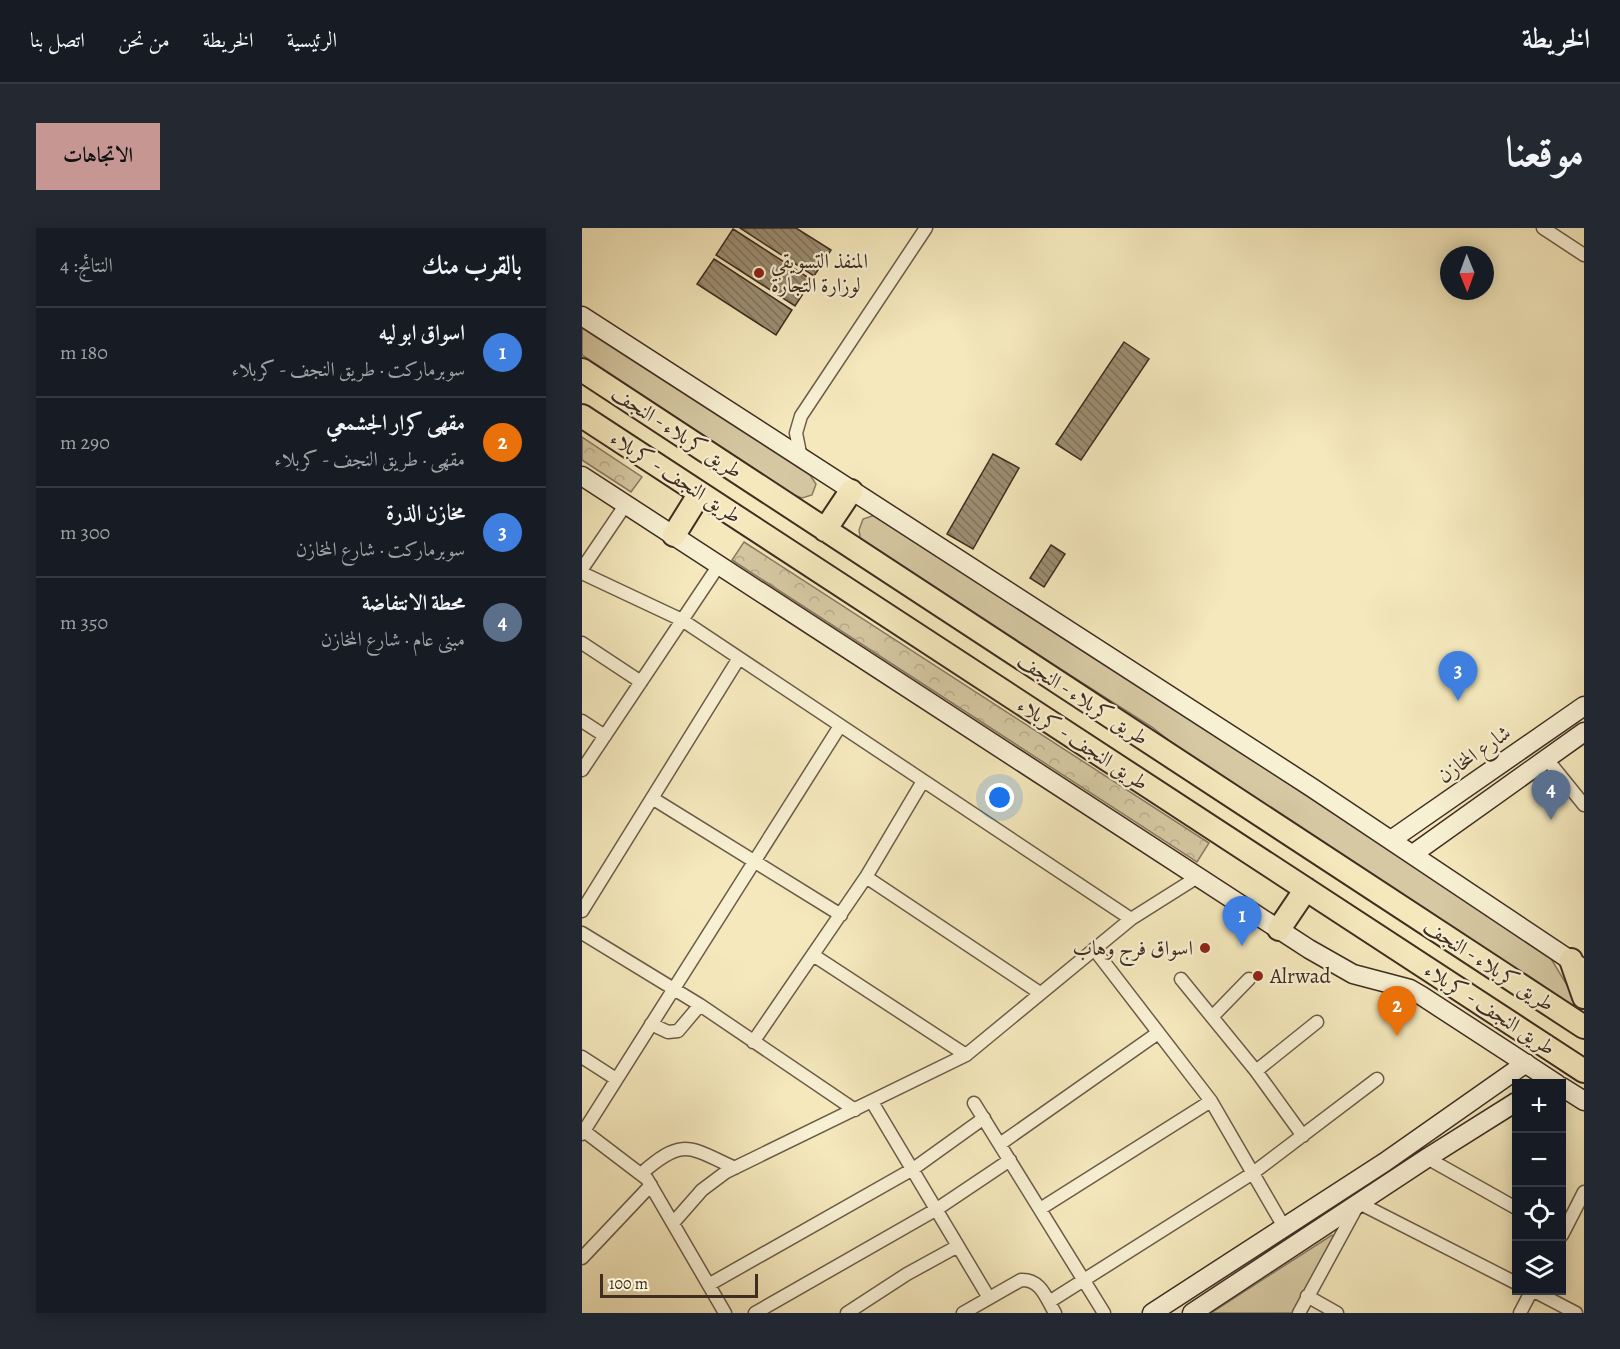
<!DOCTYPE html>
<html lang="ar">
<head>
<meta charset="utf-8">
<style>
  :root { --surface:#171b24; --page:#242831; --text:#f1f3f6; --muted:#9ea1a6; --line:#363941; --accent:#c59692 }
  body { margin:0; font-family:Alegreya,Amiri,serif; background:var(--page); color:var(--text); direction:rtl }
  .controls { position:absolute; right:18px; bottom:18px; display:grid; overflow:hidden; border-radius:0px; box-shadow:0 3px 15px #0003 }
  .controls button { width:54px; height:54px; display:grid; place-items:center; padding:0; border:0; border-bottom:2px solid var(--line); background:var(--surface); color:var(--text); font:30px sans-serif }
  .compass { position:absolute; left:858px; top:18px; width:54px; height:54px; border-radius:50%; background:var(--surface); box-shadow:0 3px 15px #0003; rotate:179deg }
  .scale { position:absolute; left:18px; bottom:15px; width:158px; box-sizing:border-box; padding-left:6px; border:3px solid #3f2d21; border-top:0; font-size:16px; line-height:21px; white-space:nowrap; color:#3f2d21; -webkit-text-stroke:4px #f8f0d3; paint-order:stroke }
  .you { position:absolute; left:418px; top:570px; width:21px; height:21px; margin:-15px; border:4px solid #fff; border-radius:50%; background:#1a73e8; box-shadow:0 0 0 9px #1a73e833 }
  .badge { display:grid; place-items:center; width:39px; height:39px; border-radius:50%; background:var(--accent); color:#fff; font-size:20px; font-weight:700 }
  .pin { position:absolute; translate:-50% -50px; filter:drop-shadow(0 2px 3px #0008) }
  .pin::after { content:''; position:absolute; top:32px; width:21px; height:18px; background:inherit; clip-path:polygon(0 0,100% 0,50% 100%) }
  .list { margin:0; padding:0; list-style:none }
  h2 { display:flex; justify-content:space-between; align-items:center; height:78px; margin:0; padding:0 24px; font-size:26px }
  h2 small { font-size:20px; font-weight:400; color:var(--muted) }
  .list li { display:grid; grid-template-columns:39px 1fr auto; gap:18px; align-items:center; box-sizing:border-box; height:90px; padding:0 24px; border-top:2px solid var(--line) }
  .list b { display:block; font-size:22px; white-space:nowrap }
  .list p { margin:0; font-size:20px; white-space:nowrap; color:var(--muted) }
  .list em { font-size:20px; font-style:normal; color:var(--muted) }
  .icon { flex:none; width:33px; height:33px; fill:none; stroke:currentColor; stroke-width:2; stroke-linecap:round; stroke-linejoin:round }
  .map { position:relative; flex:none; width:1002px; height:1085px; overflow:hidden; direction:ltr; border-radius:0px }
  header { display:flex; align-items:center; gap:36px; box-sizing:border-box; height:84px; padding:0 30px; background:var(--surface); border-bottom:2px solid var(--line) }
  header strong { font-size:28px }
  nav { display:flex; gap:33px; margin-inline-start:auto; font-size:21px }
  .intro { display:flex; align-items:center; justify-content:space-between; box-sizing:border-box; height:144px; padding:0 36px }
  h1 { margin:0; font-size:42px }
  .button { padding:15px 27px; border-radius:0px; background:var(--accent); color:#111; font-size:21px; font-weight:700 }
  main { display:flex; gap:36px; padding:0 36px }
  aside { flex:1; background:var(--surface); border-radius:0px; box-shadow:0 3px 15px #0003 }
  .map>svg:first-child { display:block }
</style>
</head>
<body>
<header>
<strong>الخريطة</strong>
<nav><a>الرئيسية</a><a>الخريطة</a><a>من نحن</a><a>اتصل بنا</a></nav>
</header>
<div class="intro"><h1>موقعنا</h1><a class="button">الاتجاهات</a></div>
<main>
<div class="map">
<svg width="1002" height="1085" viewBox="0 0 1002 1085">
  <defs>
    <pattern id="forest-crowns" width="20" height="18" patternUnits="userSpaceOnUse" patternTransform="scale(1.5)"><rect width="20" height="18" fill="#d5c8a2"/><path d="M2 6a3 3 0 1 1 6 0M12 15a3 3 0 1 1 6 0" fill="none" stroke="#b8ac8b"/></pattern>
    <pattern id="building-back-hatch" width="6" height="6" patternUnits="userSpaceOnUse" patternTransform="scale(1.5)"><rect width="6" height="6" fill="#9d8e72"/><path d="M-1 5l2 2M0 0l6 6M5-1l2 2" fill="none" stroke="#81745d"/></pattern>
  </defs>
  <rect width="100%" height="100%" fill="#f4e8bc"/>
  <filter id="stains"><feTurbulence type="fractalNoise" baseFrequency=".00333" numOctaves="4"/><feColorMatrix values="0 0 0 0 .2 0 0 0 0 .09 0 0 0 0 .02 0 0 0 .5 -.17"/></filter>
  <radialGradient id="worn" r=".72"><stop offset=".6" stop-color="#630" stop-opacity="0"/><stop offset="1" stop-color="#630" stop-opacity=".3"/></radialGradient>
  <path fill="#d5c8a2" stroke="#8a7a62" stroke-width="1.5" d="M0 100 228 247 234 256 230 267 220 270 212 267 0 127Z
    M293 287 571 466 968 729 991 767 996 784 628 545 570 499 279 314 277 302 281 291Z
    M750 1007 755 1013 729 1051 711 1085H629Z"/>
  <path fill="url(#forest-crowns)" stroke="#8a7a62" stroke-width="1.5" d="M0 209 60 249 49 264 0 232Z
    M162 314 627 615 615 634 150 332Z"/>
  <path fill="url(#building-back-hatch)" stroke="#3f2d21" stroke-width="1.5" d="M158 0H214L249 22 232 48Z
    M151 1 230 52 213 78 134 27Z
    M132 31 210 82 194 107 115 56Z
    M542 114 567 131 499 232 474 216Z
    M411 226 437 240 391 321 365 306Z
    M469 317 483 326 462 359 448 350Z"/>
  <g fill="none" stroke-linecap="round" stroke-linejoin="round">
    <g stroke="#6c5c48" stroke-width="15">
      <path id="street" d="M961 0 1002 27
        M219 230 214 205 219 188 344 0
        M0 341 44 276
        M0 345 100 392 549 691
        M0 415 59 454
        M0 493 23 508
        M964 530 1002 577
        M0 542 137 337
        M70 570 259 687
        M284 649 458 765
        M0 683 157 430
        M0 705 118 777 273 882
        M512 721 629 873 702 999
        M231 727 384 827
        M599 751 674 843 721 908
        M630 789 667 751
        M69 796 86 804 96 803 118 777
        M171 814 284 649 341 553
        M0 829 34 851
        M674 843 735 794
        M290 874 407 1070
        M392 875 522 1085
        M2 903 65 951 143 1085
        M0 906 258 498
        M418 916 576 805
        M845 930 934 980
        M60 945C101 909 107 919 153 940
        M458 981 629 873
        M91 995 120 962 144 944 384 827 549 691 614 650
        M980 1007 1002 964
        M0 1030 69 957
        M128 1056 331 941 402 890
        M950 1062 994 1085
        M725 1068 755 1085
        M467 1074 671 945 795 851
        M173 1085 355 981 428 932
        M265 1085 325 1046 376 1018
        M381 1085 439 1052C459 1051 464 1070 473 1085
        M717 1085 777 975 934 1055
        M938 1085 950 1062"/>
    </g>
    <g stroke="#3f2d21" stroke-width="21">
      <path id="secondary" d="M0 88 729 559 1000 740
        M0 248 727 721 771 746 828 761 840 768 975 856
        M809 612 1002 478
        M831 626 1002 504
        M980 859 1002 873
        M570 1085 803 934 944 835
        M610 1085 845 930 934 874"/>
    </g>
    <g stroke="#3f2d21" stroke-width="26">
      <path id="highway" d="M0 142 1002 799
        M0 188 1002 843
        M243 302 269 263
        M92 307 118 265
        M697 701 724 661
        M989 732 1002 769"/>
    </g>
    <use href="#street" stroke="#f8f0d3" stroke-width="12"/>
    <use href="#secondary" stroke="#f8f0d3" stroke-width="18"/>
    <use href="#highway" stroke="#f4e8bc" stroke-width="22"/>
  </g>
  <g fill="#8f2418" stroke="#f8f0d3" stroke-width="2">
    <circle cx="177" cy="45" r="6"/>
    <circle cx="623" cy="720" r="6"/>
    <circle cx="676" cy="748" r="6"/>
  </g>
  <g text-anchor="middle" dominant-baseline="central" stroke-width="4.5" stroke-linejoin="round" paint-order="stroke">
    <g font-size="21" fill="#3f2d21" stroke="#f8f0d3" text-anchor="start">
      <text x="189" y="33">المنفذ التسويقي<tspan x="189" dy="24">لوزارة التجارة</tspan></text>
      <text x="611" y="720" text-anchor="end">اسواق فرج وهاب</text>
      <text x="688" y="748">Alrwad</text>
    </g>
    <g font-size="21" fill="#3f2d21" stroke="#f8f0d3">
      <text transform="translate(95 204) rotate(33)">طريق كربلاء - النجف</text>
      <text transform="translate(94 249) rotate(33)">طريق النجف - كربلاء</text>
      <text transform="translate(501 471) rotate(33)">طريق كربلاء - النجف</text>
      <text transform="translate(501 516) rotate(33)">طريق النجف - كربلاء</text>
      <text transform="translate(892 526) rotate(-35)">شارع المخازن</text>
      <text transform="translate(907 737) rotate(33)">طريق كربلاء - النجف</text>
      <text transform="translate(908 781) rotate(33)">طريق النجف - كربلاء</text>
    </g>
  </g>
  <rect width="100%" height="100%" filter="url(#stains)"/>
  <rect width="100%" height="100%" fill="url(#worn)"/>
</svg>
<div class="controls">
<button>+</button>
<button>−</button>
<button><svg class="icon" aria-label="locate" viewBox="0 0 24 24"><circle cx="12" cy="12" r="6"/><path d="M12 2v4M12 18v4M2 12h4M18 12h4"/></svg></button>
<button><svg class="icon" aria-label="layers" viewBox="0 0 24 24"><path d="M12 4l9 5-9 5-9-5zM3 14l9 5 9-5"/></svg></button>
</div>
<svg class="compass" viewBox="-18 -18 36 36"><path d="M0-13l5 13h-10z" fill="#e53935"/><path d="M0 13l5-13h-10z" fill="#9ea1a6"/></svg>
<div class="scale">100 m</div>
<div class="you"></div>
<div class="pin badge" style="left:660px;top:718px;background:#3f7fe0">1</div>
<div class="pin badge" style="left:815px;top:808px;background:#e8710a">2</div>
<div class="pin badge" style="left:876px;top:473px;background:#3f7fe0">3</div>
<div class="pin badge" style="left:969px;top:592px;background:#5c6f8a">4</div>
</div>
<aside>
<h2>بالقرب منك<small>النتائج: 4</small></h2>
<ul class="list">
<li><span class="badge" style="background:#3f7fe0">1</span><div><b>اسواق ابو ليه</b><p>سوبرماركت · طريق النجف - كربلاء</p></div><em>180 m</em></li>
<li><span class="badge" style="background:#e8710a">2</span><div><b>مقهى كرار الجشمعي</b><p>مقهى · طريق النجف - كربلاء</p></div><em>290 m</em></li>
<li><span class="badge" style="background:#3f7fe0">3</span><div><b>مخازن الذرة</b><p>سوبرماركت · شارع المخازن</p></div><em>300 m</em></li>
<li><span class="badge" style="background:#5c6f8a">4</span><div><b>محطة الانتفاضة</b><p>مبنى عام · شارع المخازن</p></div><em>350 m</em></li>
</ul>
</aside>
</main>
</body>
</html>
